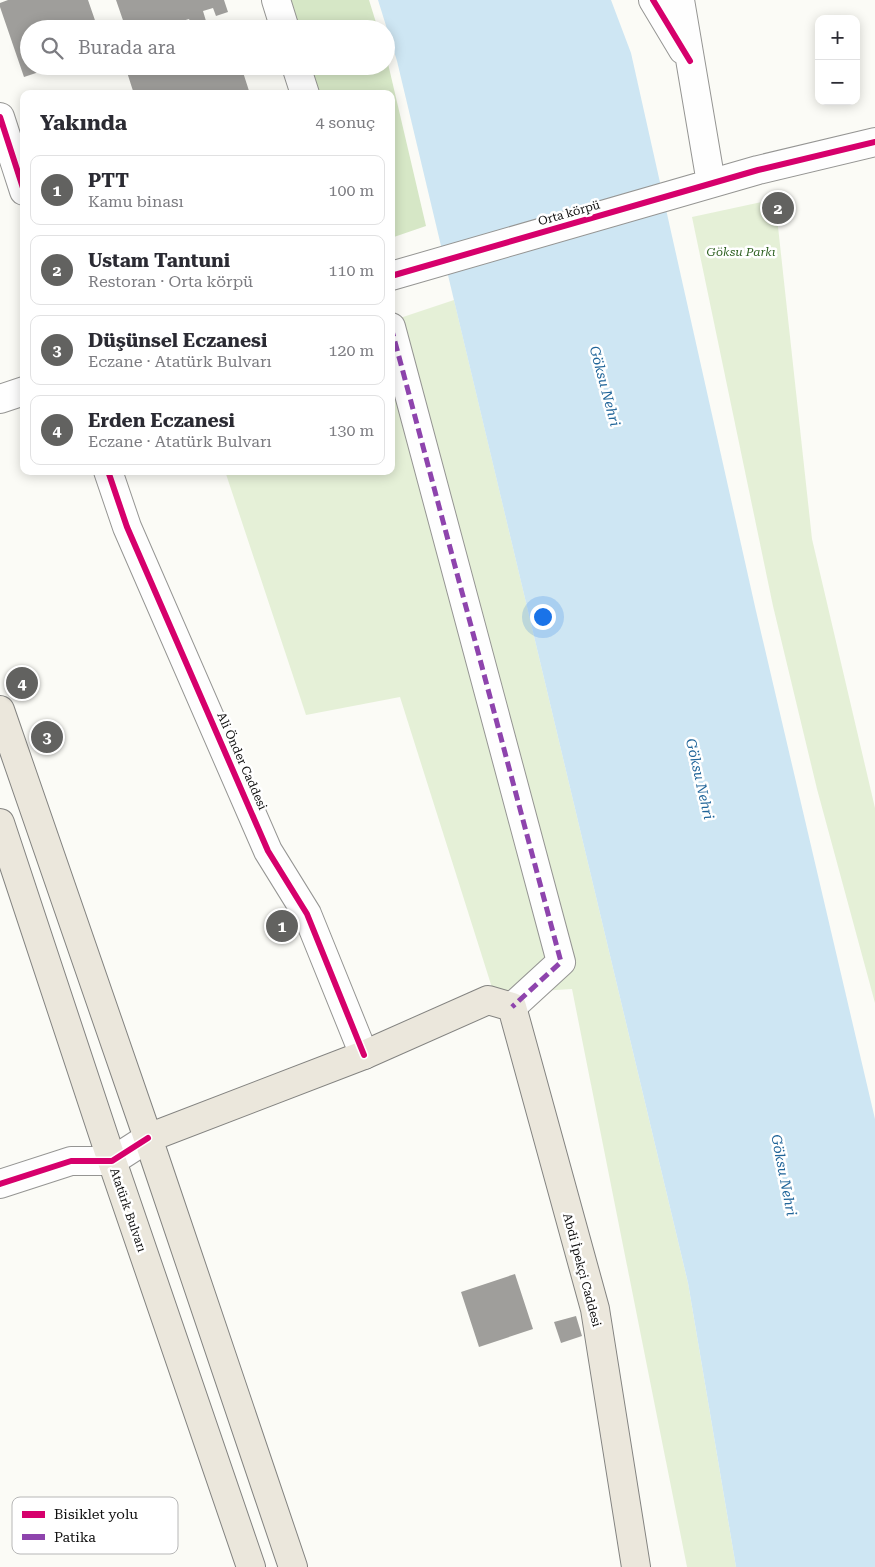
<!DOCTYPE html>
<html lang="tr">
<head>
<meta charset="utf-8">
<style>
  :root { --surface:#fff; --page:#f7f7f7; --text:#2b2b33; --muted:#7c7c81; --line:#e1e1e2; --accent:#626260 }
  body { margin:0; font-family:"Roboto Serif",serif; background:var(--page); color:var(--text) }
  .controls { position:absolute; right:15px; top:15px; display:grid; overflow:hidden; border-radius:10px; box-shadow:0 2px 12px #0003 }
  .controls button { width:45px; height:45px; display:grid; place-items:center; padding:0; border:0; border-bottom:1px solid var(--line); background:var(--surface); color:var(--text); font:25px sans-serif }
  .you { position:absolute; left:542px; top:616px; width:18px; height:18px; margin:-12px; border:4px solid #fff; border-radius:50%; background:#1a73e8; box-shadow:0 0 0 8px #1a73e833 }
  .badge { display:grid; place-items:center; width:32px; height:32px; border-radius:50%; background:var(--accent); color:#fff; font-size:16px; font-weight:700 }
  .pin { position:absolute; translate:-50% -50%; border:2px solid #fff; box-shadow:0 1px 5px #0006 }
  .list { margin:0; padding:0; list-style:none }
  h2 { display:flex; justify-content:space-between; align-items:center; height:65px; margin:0; padding:0 20px; font-size:21px }
  h2 small { font-size:16px; font-weight:400; color:var(--muted) }
  .list li { display:grid; grid-template-columns:32px 1fr auto; gap:15px; align-items:center; box-sizing:border-box; height:70px; margin:0 10px 10px; padding:0 10px; border:1px solid var(--line); border-radius:10px }
  .list b { display:block; font-size:19px; white-space:nowrap }
  .list p { margin:0; font-size:16px; white-space:nowrap; color:var(--muted) }
  .list em { font-size:16px; font-style:normal; color:var(--muted) }
  .icon { flex:none; width:28px; height:28px; fill:none; stroke:currentColor; stroke-width:2; stroke-linecap:round; stroke-linejoin:round }
  .map { position:relative; flex:none; width:875px; height:1567px; overflow:hidden }
  .search { position:absolute; background:var(--surface); box-shadow:0 2px 12px #0003; left:20px; top:20px; width:375px; height:55px; display:flex; align-items:center; gap:12px; box-sizing:border-box; padding:0 18px; border-radius:28px; color:var(--muted); font-size:19px }
  .panel { position:absolute; background:var(--surface); box-shadow:0 2px 12px #0003; left:20px; top:90px; width:375px; height:385px; border-radius:10px }
  .map>svg:first-child { display:block }
</style>
</head>
<body>
<div class="map">
<svg width="875" height="1567" viewBox="0 0 875 1567">
  <rect width="100%" height="100%" fill="#fbfbf6"/>
  <path fill="#e5f0d7" d="M775 199 812 539 875 808V1003L817 789 773 606 692 217Z
    M454 300 688 1283 736 1567H687L572 989 494 994 400 697 306 715 225 471H391V321Z"/>
  <path fill="#d6e7c6" d="M284 0H369L378 29H294Z
    M386 55 426 226 391 238V94H316L306 66H386Z"/>
  <path fill="#cee6f3" d="M378 0H611L631 53 756 611 875 1119V1567H736L688 1283 397 61Z"/>
  <path fill="#9f9e9b" d="M8 0H88L98 29H29V66L54 67 24 77 0 7V3Z
    M116 0H224L228 12 216 16 213 8 203 11 206 21 192 26 189 19 169 25 170 29H126Z
    M125 66H241L250 94H134Z
    M515 1274 533 1329 479 1347 461 1292Z
    M576 1316 582 1336 561 1343 554 1322Z"/>
  <g fill="none" stroke-linecap="round" stroke-linejoin="round">
    <g stroke="#959593" stroke-width="30">
      <path id="minor" d="M276 0 285 29
        M653 0 683 50
        M680 0 711 183
        M296 66 305 94
        M0 117 24 191
        M391 276 758 170 875 142
        M391 327 561 962 512 1007
        M0 399 24 391
        M108 471 127 527 268 851 307 914 364 1055
        M0 1184 71 1161H112L148 1138"/>
    </g>
    <g stroke="#838380" stroke-width="30">
      <path id="major" d="M0 710 148 1138 293 1567
        M0 823 112 1161 251 1567
        M148 1138 364 1055 488 1000 512 1007 595 1309 636 1567"/>
    </g>
    <use href="#minor" stroke="#fefefe" stroke-width="28"/>
    <use href="#major" stroke="#ebe7dc" stroke-width="28"/>
    <path stroke="#8e44ad" stroke-width="5" stroke-dasharray="10 5" stroke-linecap="butt" d="M391 327 561 962 512 1007"/>
    <g stroke="#fff" stroke-width="9">
      <path id="cycleway" d="M653 0 690 61
        M0 117 24 191
        M391 276 758 170 875 142
        M108 471 127 527 268 851 307 914 364 1055
        M0 1184 71 1161H112L148 1138"/>
    </g>
    <use href="#cycleway" stroke="#d6006c" stroke-width="6"/>
  </g>
  <g text-anchor="middle" dominant-baseline="central" stroke-width="5" stroke-linejoin="round" paint-order="stroke">
    <g font-size="12" fill="#0f0f0f" stroke="#fff">
      <text transform="translate(569 213) rotate(-16)">Orta körpü</text>
      <text transform="translate(242 761) rotate(66)">Ali Önder Caddesi</text>
      <text transform="translate(128 1210) rotate(71)">Atatürk Bulvarı</text>
      <text transform="translate(582 1270) rotate(75)">Abdi İpekçi Caddesi</text>
    </g>
    <g font-size="12" font-style="italic" fill="#316324" stroke="#fff">
      <text x="741" y="252">Göksu Parkı</text>
    </g>
    <g font-size="14" font-style="italic" fill="#216599" stroke="#fff">
      <text transform="translate(605 386) rotate(75)">Göksu Nehri</text>
      <text transform="translate(700 779) rotate(77)">Göksu Nehri</text>
      <text transform="translate(784 1175) rotate(79)">Göksu Nehri</text>
    </g>
  </g>
  <rect x="12" y="1497" width="166" height="57" rx="8" fill="#fff" stroke="#b7b7b7" stroke-width="1"/>
  <rect x="22" y="1511" width="23" height="7" fill="#d6006c"/>
  <rect x="22" y="1534" width="23" height="6" fill="#8e44ad"/>
  <g font-size="14" fill="#0f0f0f">
    <text x="54" y="1519">Bisiklet yolu</text>
    <text x="54" y="1542">Patika</text>
  </g>
</svg>
<div class="controls">
<button>+</button>
<button>−</button>
</div>
<div class="you"></div>
<div class="pin badge" style="left:282px;top:926px">1</div>
<div class="pin badge" style="left:778px;top:208px">2</div>
<div class="pin badge" style="left:47px;top:737px">3</div>
<div class="pin badge" style="left:22px;top:683px">4</div>
<div class="search"><svg class="icon" aria-label="search" viewBox="0 0 24 24"><circle cx="10" cy="10" r="6"/><path d="M15 15l6 6"/></svg>Burada ara</div>
<section class="panel">
<h2>Yakında<small>4 sonuç</small></h2>
<ul class="list">
<li><span class="badge">1</span><div><b>PTT</b><p>Kamu binası</p></div><em>100 m</em></li>
<li><span class="badge">2</span><div><b>Ustam Tantuni</b><p>Restoran · Orta körpü</p></div><em>110 m</em></li>
<li><span class="badge">3</span><div><b>Düşünsel Eczanesi</b><p>Eczane · Atatürk Bulvarı</p></div><em>120 m</em></li>
<li><span class="badge">4</span><div><b>Erden Eczanesi</b><p>Eczane · Atatürk Bulvarı</p></div><em>130 m</em></li>
</ul>
</section>
</div>
</body>
</html>
